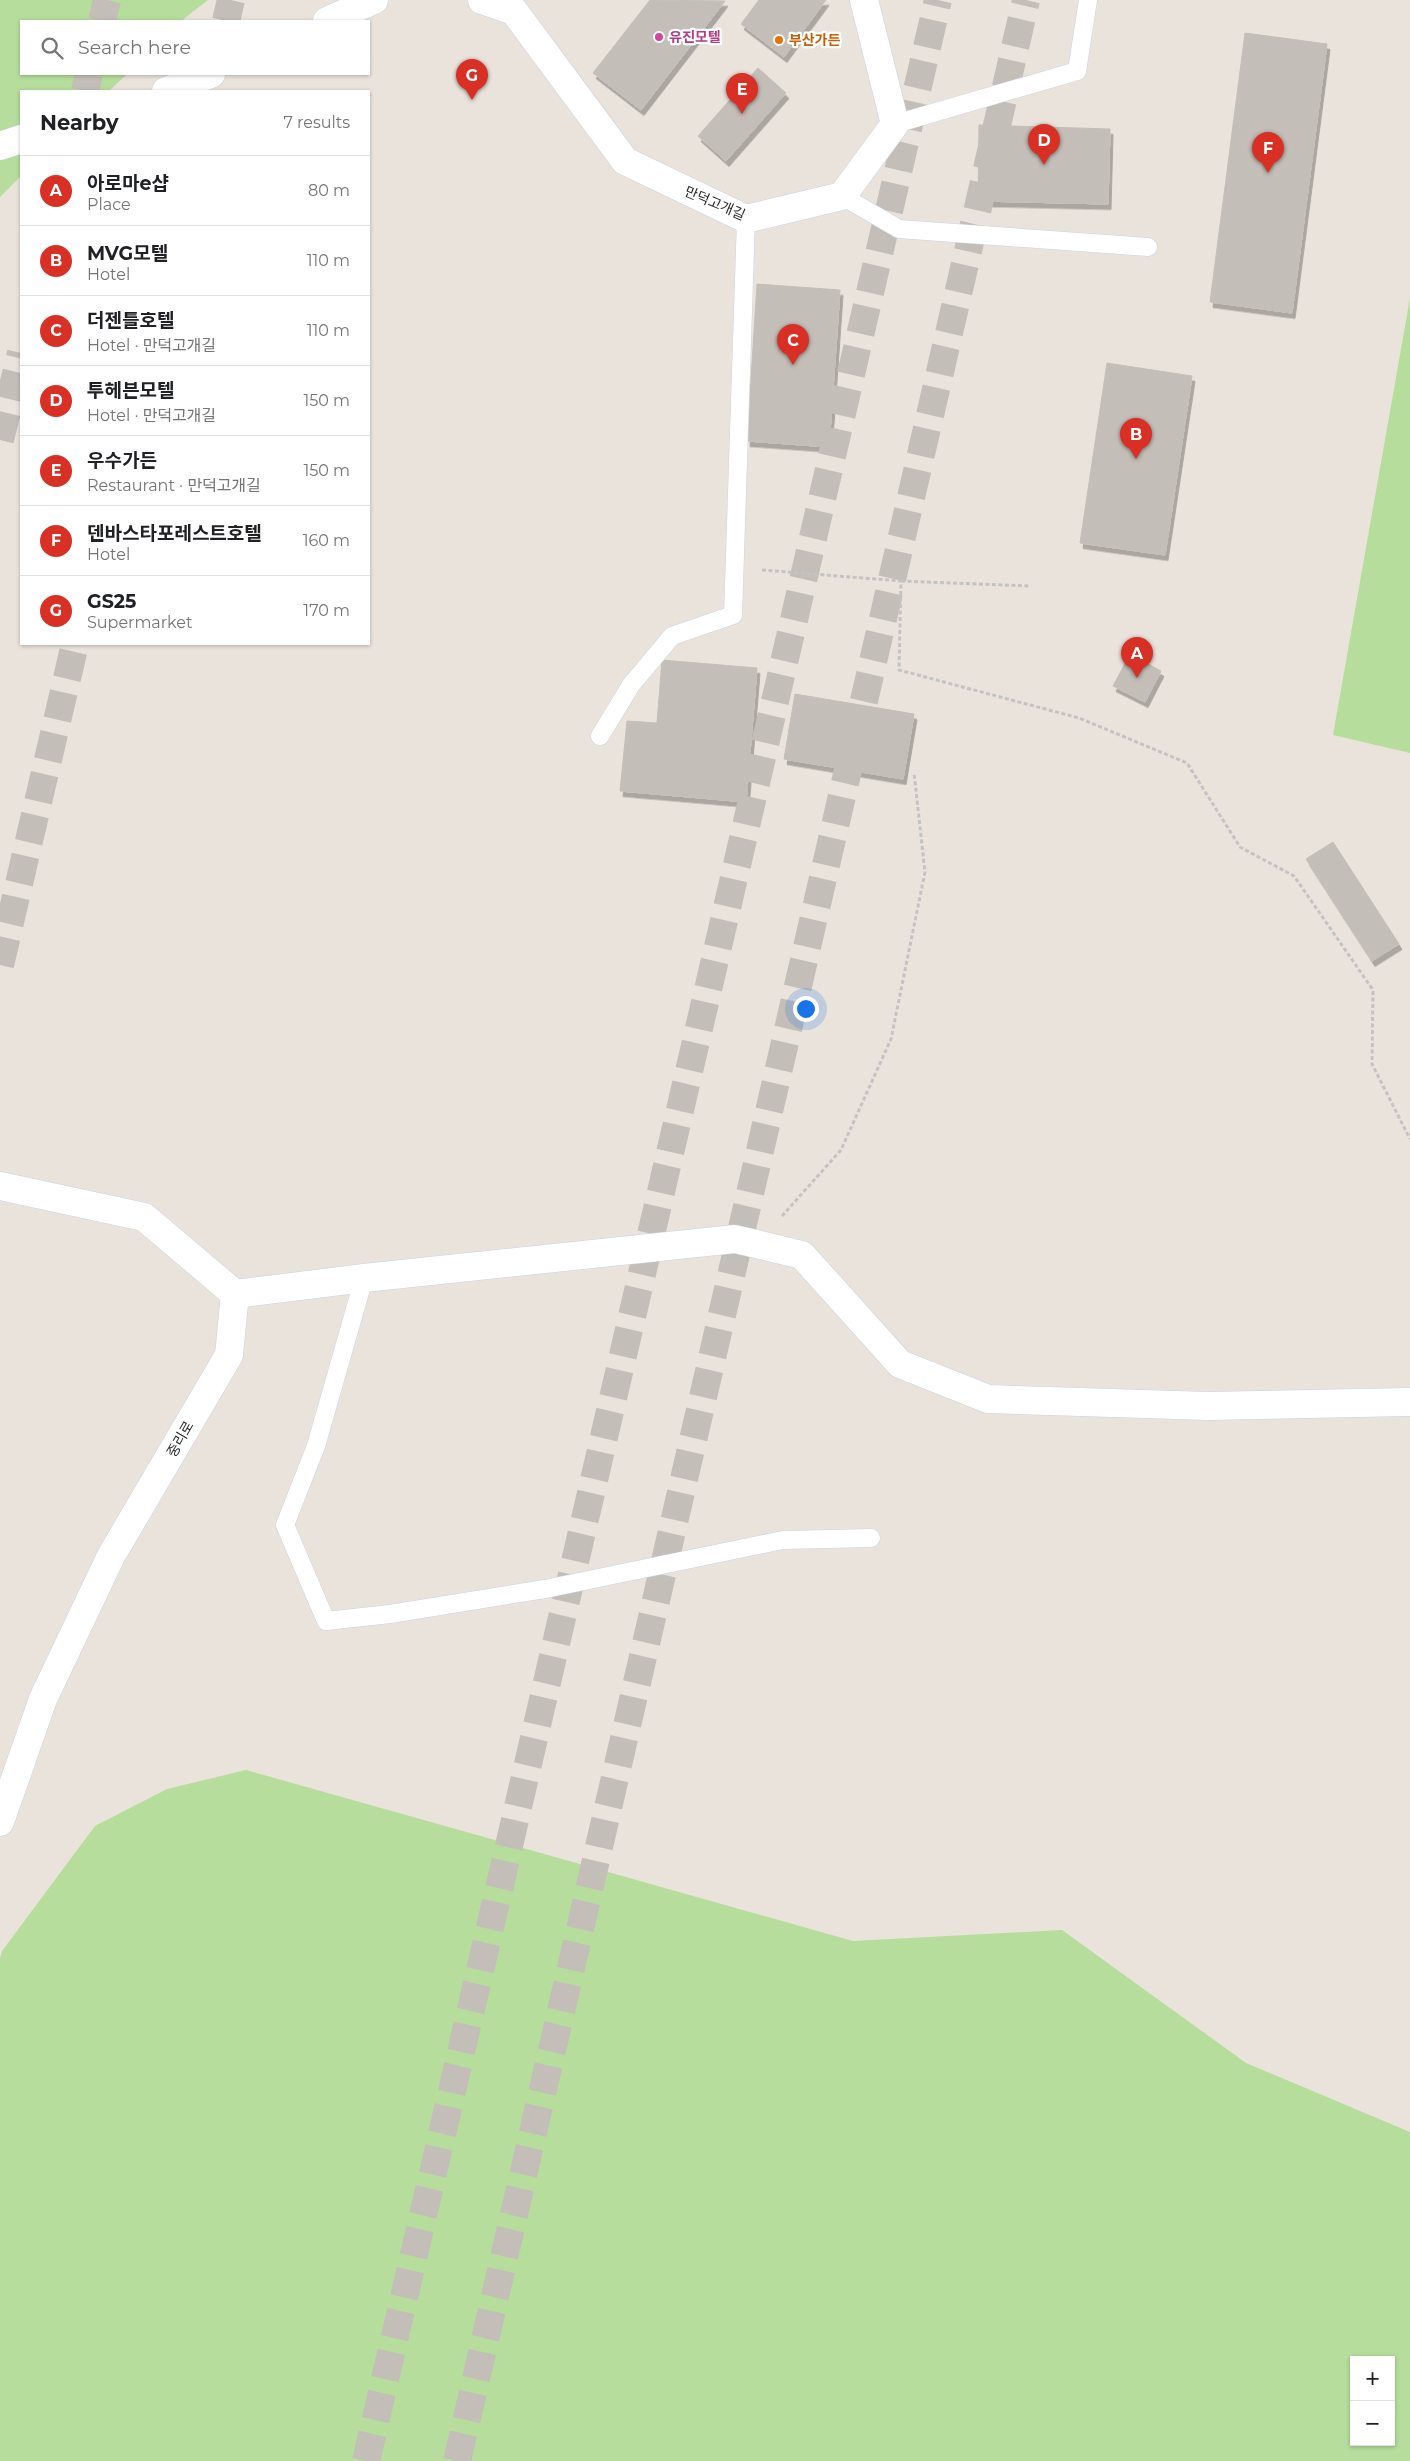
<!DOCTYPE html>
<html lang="en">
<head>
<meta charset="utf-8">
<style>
  :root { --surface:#fff; --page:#f6f6f6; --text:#202124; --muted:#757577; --line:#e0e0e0; --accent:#d93025 }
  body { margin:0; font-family:Montserrat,"Noto Sans KR",sans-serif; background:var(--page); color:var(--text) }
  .controls { position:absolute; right:15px; bottom:15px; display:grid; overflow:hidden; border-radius:0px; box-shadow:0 1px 4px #0004 }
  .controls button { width:45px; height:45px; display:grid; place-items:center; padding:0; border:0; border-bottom:1px solid var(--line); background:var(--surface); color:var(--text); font:25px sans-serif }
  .you { position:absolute; left:805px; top:1008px; width:18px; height:18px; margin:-12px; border:4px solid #fff; border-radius:50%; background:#1a73e8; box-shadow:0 0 0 8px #1a73e833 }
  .badge { display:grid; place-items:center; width:32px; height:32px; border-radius:50%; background:var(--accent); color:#fff; font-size:16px; font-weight:700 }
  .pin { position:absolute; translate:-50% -41px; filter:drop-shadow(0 1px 2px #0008) }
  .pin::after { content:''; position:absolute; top:26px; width:18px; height:15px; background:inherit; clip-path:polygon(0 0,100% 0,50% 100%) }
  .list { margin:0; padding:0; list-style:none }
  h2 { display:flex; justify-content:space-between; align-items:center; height:65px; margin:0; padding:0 20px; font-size:21px }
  h2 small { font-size:16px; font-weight:400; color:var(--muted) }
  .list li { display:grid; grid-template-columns:32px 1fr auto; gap:15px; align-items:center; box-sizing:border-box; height:70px; padding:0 20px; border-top:1px solid var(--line) }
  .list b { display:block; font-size:19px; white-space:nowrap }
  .list p { margin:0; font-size:16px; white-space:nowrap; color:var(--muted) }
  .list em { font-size:16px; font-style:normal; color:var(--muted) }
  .icon { flex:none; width:28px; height:28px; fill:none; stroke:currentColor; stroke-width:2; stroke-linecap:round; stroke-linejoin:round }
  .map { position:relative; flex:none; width:1410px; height:2461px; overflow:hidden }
  .search { position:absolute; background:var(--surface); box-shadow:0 1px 4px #0004; left:20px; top:20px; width:350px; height:55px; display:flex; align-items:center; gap:12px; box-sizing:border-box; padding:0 18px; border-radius:0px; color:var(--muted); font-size:19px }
  .panel { position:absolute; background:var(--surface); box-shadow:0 1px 4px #0004; left:20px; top:90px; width:350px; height:555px; border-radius:0px }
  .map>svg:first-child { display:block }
</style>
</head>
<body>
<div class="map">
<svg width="1410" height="2461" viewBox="0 0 1410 2461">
  <defs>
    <filter id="shadow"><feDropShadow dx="3" dy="5.5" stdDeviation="0" flood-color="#0004"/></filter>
  </defs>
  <rect width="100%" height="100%" fill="#eae3dc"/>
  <path fill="#b6dd9c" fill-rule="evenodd" d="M0 0H208L181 21H21V74H127L109 91H21V176L0 197Z
    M1410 298V753L1333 735Z
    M246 1770 853 1941 1062 1930 1246 2063 1410 2132V2461H0V1958L2 1951 95 1826 167 1789ZM1354 2360H1391V2442H1354Z"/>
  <path fill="#c3beb7" stroke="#c5bfb6" filter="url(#shadow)" d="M650 0 725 1 641 110 593 73Z
    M759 0H826L784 57 741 24Z
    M1245 33 1327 44 1292 313 1210 302Z
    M758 68 786 93 726 161 698 136Z
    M979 125 1110 129 1108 204 978 201Z
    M757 284 840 290 829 447 747 441Z
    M1107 363 1192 376 1165 555 1080 543Z
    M1130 654 1161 671 1145 702 1113 686Z
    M662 660 757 668 746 802 620 791 627 721 657 723Z
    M795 694 914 714 903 779 784 759Z
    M1333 842 1399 944 1372 961 1306 859Z"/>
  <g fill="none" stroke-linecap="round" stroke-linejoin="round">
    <path stroke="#c3beb8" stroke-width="28" stroke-dasharray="28 14" stroke-linecap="butt" d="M102 21 107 0
      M226 21 231 0
      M85 91 89 74
      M0 440 21 353
      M0 965 75 644"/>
    <path stroke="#c3beb8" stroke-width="28" stroke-dasharray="28 14" stroke-linecap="butt" d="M366 2461 938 0
      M457 2461 1026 0"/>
    <g stroke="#ced2dd" stroke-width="19">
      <path id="service" d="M895 124 1077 71 1088 0
        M842 196 899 229 1148 247
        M600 736 631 685 672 636 733 615 746 219
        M364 1278 316 1446 285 1525 326 1621 390 1614 545 1589 783 1540 871 1538"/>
    </g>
    <g stroke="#ced2dd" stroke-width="29">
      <path id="minor" d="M482 0 514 11 625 161 746 219 842 196 895 124 864 0
        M327 21 374 0
        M166 91 211 74
        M0 146 21 139
        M0 1186 144 1217 235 1294 229 1355 111 1556 43 1699 0 1822
        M235 1294 364 1278 735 1239 802 1255 900 1364 988 1399 1208 1406 1410 1402"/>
    </g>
    <path stroke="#c3c3c3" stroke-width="3" stroke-dasharray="4 2.5" stroke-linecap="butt" d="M762 570 901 581 899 670 1079 718 1187 763 1240 847 1294 876 1373 990 1372 1064 1410 1139
      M901 581 1029 586
      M782 1216 841 1150 891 1039 925 872 914 773"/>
    <use href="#service" stroke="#fff" stroke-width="18"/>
    <use href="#minor" stroke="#fff" stroke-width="28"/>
  </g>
  <circle fill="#d1479c" stroke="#fff" stroke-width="2" cx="659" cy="37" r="5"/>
  <circle fill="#e8710a" stroke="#fff" stroke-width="2" cx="779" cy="40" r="5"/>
  <g text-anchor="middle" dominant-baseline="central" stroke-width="4.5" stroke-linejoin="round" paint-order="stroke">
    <g font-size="14" font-weight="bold" fill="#b23c85" stroke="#fff" text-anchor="start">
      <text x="669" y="37">유진모텔</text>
    </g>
    <g font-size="14" font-weight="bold" fill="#c56008" stroke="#fff" text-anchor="start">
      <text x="789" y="40">부산가든</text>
    </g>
    <g font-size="14" fill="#292929" stroke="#fff">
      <text transform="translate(715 203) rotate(23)">만덕고개길</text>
      <text transform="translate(180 1439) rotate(-60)">중리로</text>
    </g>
  </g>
</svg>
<div class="controls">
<button>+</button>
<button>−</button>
</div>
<div class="you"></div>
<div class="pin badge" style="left:1137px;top:678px">A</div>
<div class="pin badge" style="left:1136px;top:459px">B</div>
<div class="pin badge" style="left:793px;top:365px">C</div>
<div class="pin badge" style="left:1044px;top:165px">D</div>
<div class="pin badge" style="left:742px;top:114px">E</div>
<div class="pin badge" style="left:1268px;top:173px">F</div>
<div class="pin badge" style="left:472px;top:100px">G</div>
<div class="search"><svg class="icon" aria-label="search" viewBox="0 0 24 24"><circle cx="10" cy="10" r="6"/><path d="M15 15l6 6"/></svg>Search here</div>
<section class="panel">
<h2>Nearby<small>7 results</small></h2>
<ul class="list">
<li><span class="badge">A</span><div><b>아로마e샵</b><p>Place</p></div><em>80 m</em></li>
<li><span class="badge">B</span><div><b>MVG모텔</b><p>Hotel</p></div><em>110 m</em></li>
<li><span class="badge">C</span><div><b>더젠틀호텔</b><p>Hotel · 만덕고개길</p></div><em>110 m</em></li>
<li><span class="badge">D</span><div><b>투헤븐모텔</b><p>Hotel · 만덕고개길</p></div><em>150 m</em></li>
<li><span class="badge">E</span><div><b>우수가든</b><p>Restaurant · 만덕고개길</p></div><em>150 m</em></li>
<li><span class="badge">F</span><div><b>덴바스타포레스트호텔</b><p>Hotel</p></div><em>160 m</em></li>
<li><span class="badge">G</span><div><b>GS25</b><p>Supermarket</p></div><em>170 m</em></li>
</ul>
</section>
</div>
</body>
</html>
